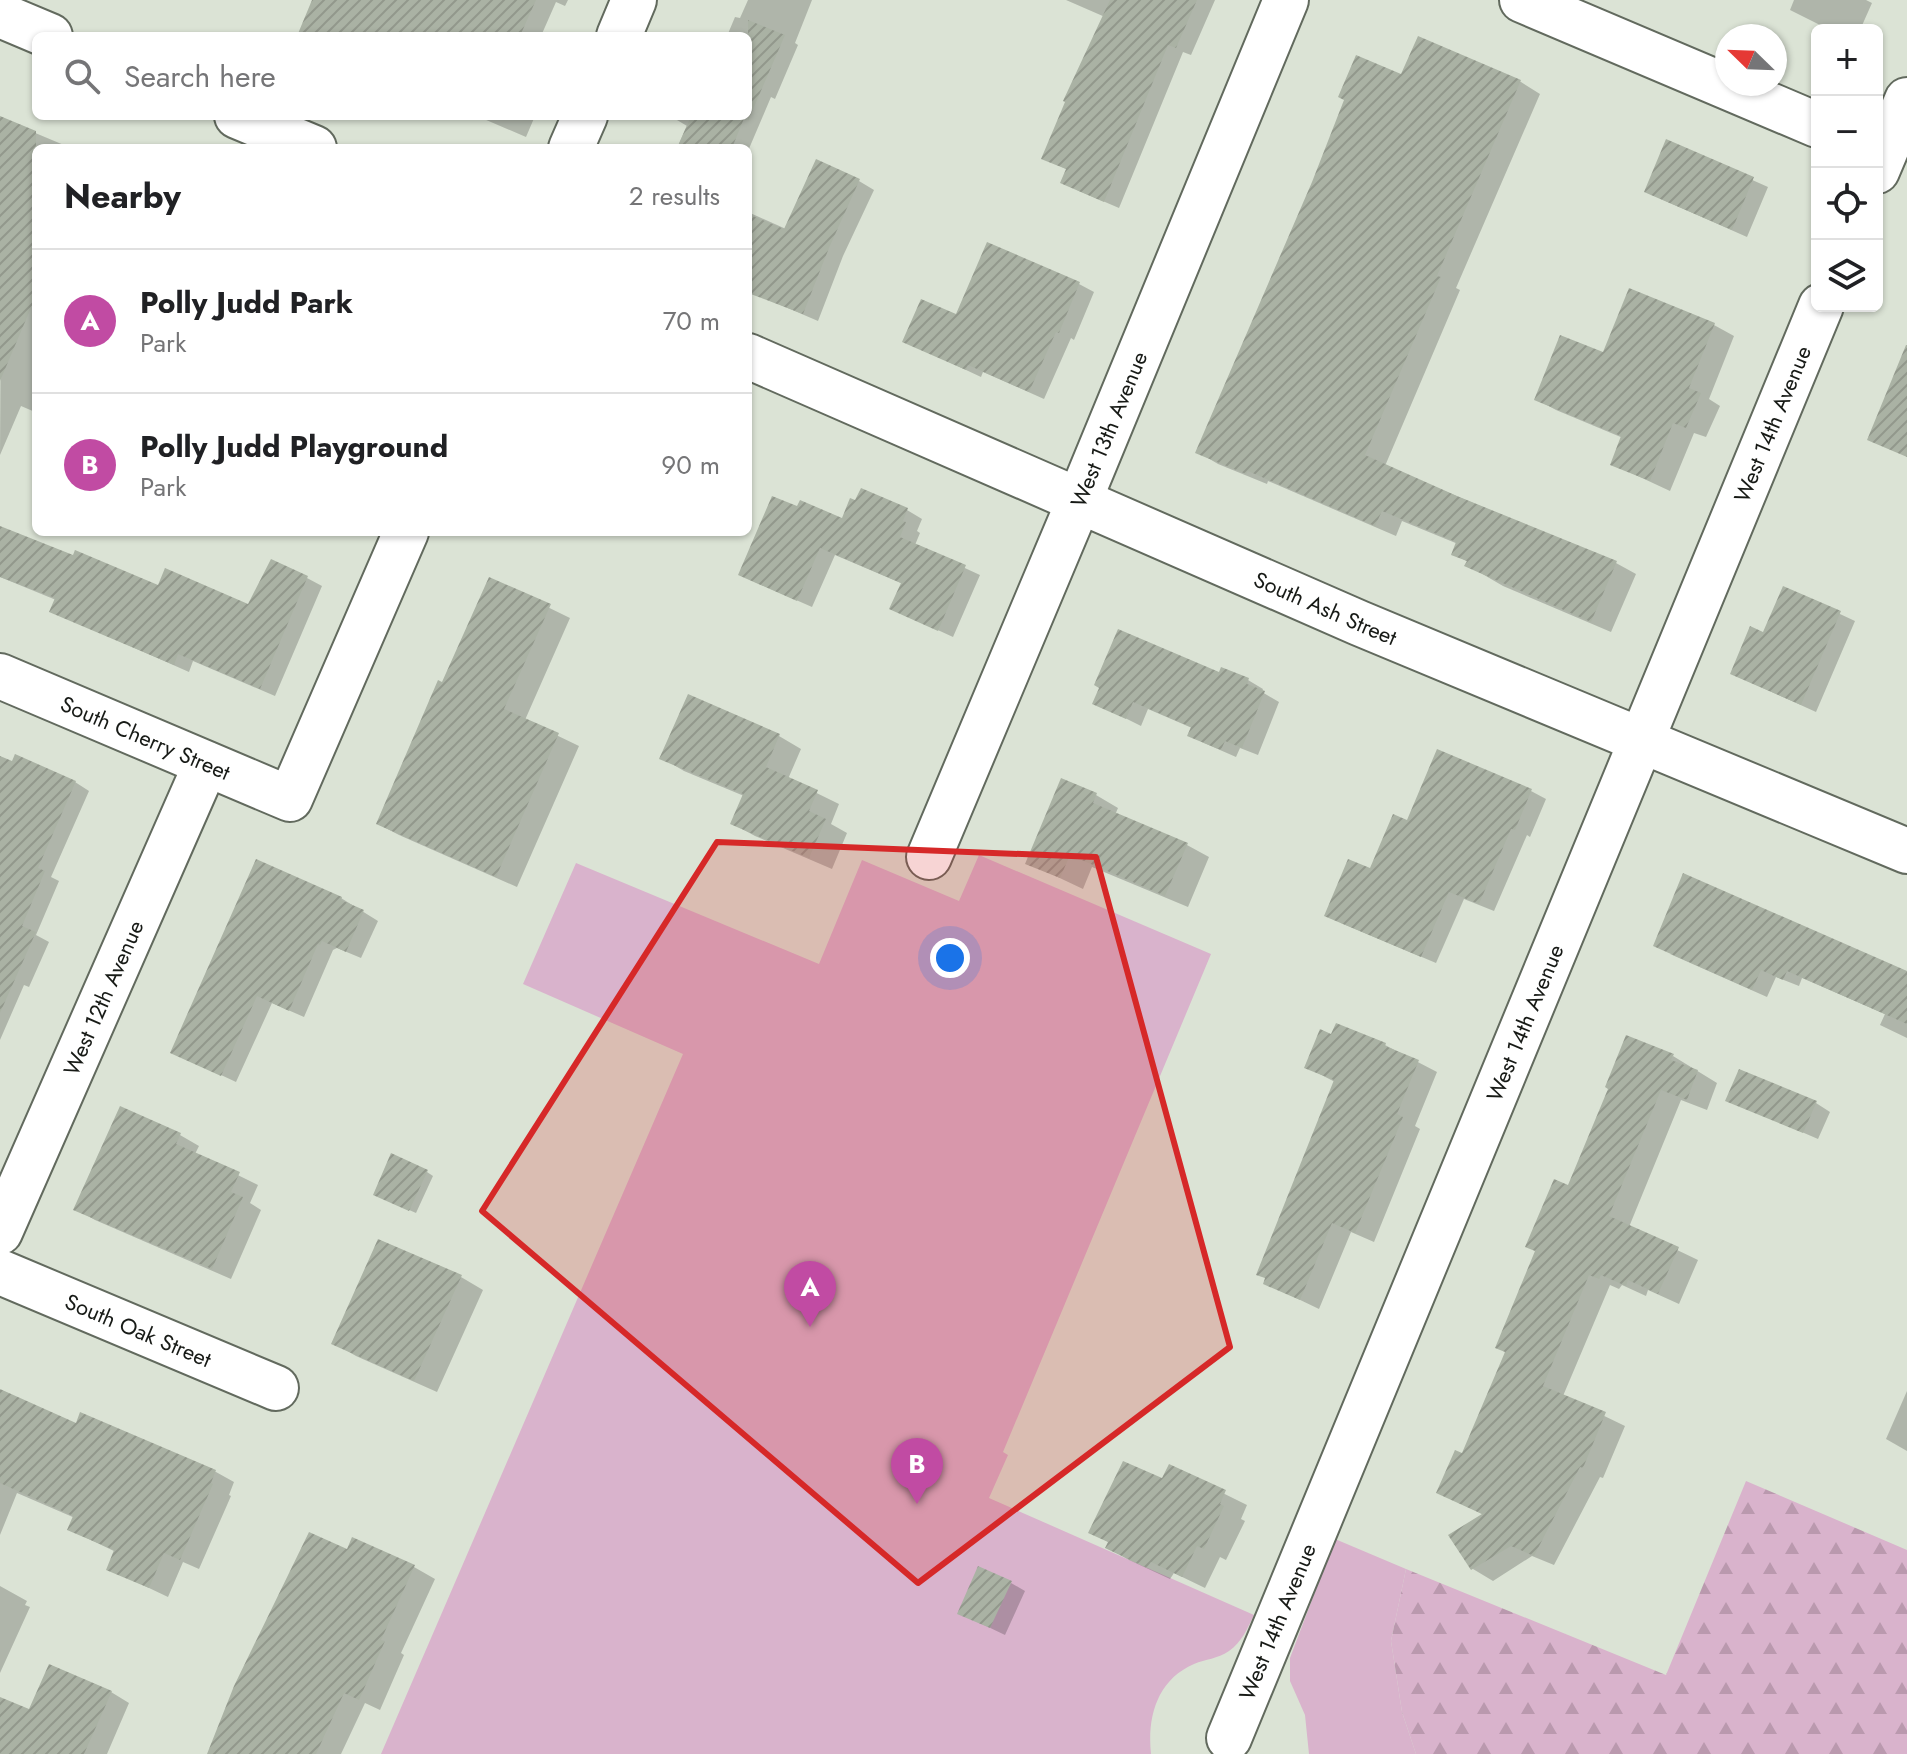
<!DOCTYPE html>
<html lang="en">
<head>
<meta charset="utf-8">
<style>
  :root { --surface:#fff; --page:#f6f6f6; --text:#202124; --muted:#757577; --line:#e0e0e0; --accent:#c14ba3 }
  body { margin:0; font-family:Jost,sans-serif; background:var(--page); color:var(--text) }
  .controls { position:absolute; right:24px; top:24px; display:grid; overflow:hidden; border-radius:12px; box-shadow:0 2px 6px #0004 }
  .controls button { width:72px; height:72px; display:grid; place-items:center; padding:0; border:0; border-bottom:2px solid var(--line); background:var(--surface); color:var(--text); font:40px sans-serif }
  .compass { position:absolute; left:1715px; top:24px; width:72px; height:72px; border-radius:50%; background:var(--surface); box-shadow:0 2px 6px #0004; rotate:293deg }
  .you { position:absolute; left:950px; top:958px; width:28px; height:28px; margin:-20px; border:6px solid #fff; border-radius:50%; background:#1a73e8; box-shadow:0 0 0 12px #1a73e833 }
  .badge { display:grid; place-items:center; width:52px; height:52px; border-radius:50%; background:var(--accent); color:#fff; font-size:26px; font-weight:700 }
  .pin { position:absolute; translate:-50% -66px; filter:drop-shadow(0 2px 4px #0008) }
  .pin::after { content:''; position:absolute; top:42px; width:28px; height:24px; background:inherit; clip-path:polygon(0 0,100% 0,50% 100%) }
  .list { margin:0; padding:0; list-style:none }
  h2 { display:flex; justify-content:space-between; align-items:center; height:104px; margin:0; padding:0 32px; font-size:34px }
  h2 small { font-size:26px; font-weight:400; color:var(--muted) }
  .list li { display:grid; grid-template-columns:52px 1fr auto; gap:24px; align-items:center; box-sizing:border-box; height:144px; padding:0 32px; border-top:2px solid var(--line) }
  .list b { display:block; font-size:30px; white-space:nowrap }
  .list p { margin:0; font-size:26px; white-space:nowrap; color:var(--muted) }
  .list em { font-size:26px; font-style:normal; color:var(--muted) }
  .icon { flex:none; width:44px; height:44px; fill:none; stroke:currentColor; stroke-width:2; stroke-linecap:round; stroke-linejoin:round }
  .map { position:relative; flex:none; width:1907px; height:1754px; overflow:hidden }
  .search { position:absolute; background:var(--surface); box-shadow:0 2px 6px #0004; left:32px; top:32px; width:720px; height:88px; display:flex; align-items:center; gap:20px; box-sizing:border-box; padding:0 28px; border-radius:12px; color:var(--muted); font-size:30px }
  .panel { position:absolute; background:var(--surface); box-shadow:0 2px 6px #0004; left:32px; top:144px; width:720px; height:392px; border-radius:12px }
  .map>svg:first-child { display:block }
</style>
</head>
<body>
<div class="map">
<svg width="1907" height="1754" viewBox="0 0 1907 1754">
  <defs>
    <pattern id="forest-firs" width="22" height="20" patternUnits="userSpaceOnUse" patternTransform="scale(2)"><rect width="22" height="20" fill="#d9b3cc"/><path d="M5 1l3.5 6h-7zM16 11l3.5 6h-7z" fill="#ba99ae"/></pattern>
    <pattern id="building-hatch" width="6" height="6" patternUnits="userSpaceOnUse" patternTransform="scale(2)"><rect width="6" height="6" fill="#aab2a4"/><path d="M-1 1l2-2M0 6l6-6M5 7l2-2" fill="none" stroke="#92988c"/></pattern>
  </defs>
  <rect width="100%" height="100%" fill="#dbe3d5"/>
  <path fill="#d9b3cc" d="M979 855 1211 954 1003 1452 1008 1455 989 1498 1254 1615C1247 1629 1242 1642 1229 1651 1217 1659 1206 1659 1194 1664 1157 1680 1147 1717 1151 1754H381L683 1054 523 984 576 863 819 964 862 860 959 901Z
    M1335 1539 1406 1569 1391 1641 1402 1712 1416 1754H1309L1305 1715 1290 1681V1658Z"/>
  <path fill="url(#forest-firs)" d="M1746 1481 1907 1550V1754H1416L1402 1712 1391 1641 1406 1569 1666 1675Z"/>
  <path fill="#0003" d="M314 0H568L565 6 556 2 541 36H299Z
    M748 0H812L795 43 798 45 775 99 771 97 748 151V148H677L687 126 677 120 679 116H748V36H727L735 17 740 18Z
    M1066 0H1215L1191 55 1183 52 1119 208 1077 190 1068 170 1044 158 1105 17Z
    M1794 0H1866L1872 3 1860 30H1830L1790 10Z
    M1419 39 1521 82 1540 94 1456 288 1460 290 1385 466 1616 563 1636 574 1611 632 1503 586 1467 565 1468 562 1454 554 1458 544 1402 521 1396 536 1268 481 1267 484 1218 464 1198 452 1402 77Z
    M477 116H535L526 137Z
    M2 119 71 148H36V410L35 412 21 406 0 455Z
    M1667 142 1768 187 1747 237 1661 199Z
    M859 181 874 190 843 256 818 321 762 297 748 246V212L786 229Z
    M1079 284 1094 292 1074 340 1071 338 1044 399 983 372 981 377 904 341 957 317Z
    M1714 325 1734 336 1709 399 1720 406 1706 437 1694 433 1670 491 1612 464 1623 438 1556 410 1536 399 1604 355Z
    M798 509 843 521 907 510 922 519 917 531 920 533 915 545 980 575 953 637 892 609 903 584 835 555 812 607 755 582Z
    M0 528 159 588 249 607 307 578 322 586 275 696 193 661 189 672 51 611 56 600 0 577Z
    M490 579 570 618 525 720 579 746 517 887 399 835 378 824Z
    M1784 588 1855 621 1816 712 1732 674 1764 634Z
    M1222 669 1248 680 1263 689 1262 692 1279 702 1258 755 1240 748 1236 757 1204 743 1190 735 1192 728 1148 709 1141 726 1095 703 1220 674Z
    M779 736 801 749 788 779 839 804 831 824 847 833 832 869 755 836 733 824 744 796 684 771 662 758Z
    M0 759 75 782 89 791 51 877 59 881 36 935 49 942 29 987 24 985 0 1040Z
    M1531 791 1546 799 1530 837 1527 835 1494 911 1464 899 1436 963 1341 923 1371 871 1408 822Z
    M1096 795 1118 808 1115 815 1187 845 1209 857 1188 907 1092 867 1083 889 1028 863Z
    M341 898 378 921 361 958 337 948 333 950 304 1017 272 1003 236 1082 172 1052Z
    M1670 954 1907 971V1038L1880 1025 1885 1014 1802 978 1799 986 1776 977 1767 997Z
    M1333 1037 1385 1045 1437 1072 1415 1126 1420 1129 1374 1242 1351 1232 1319 1309 1265 1283 1335 1082 1306 1067Z
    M1673 1056 1717 1083 1707 1110 1681 1100 1629 1227 1698 1260 1679 1304 1648 1290 1646 1296 1622 1285 1619 1289 1610 1285 1563 1396 1625 1426 1603 1478 1600 1477 1554 1565 1532 1556 1493 1581 1473 1569 1484 1515 1439 1492 1463 1456 1507 1352 1569 1187Z
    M1728 1100 1816 1103 1830 1112 1818 1139Z
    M121 1108 180 1135 199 1146 195 1154 258 1185 250 1203 261 1210 231 1279 95 1220 76 1209Z
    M427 1172 433 1176 416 1213 382 1198Z
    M461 1277 483 1290 437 1392 356 1356 334 1343Z
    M0 1391 77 1425 82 1414 216 1472 234 1482 229 1495 231 1496 199 1569 183 1562 168 1597 109 1569 116 1552 70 1530 75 1518 17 1493 0 1535Z
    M1907 1391V1451L1886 1439Z
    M1170 1467 1247 1505 1241 1519 1245 1521 1226 1560 1220 1557 1205 1588 1174 1573 1170 1579 1129 1560 1107 1547 1110 1543 1091 1532 1163 1480Z
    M348 1551 414 1567 435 1579 401 1653 404 1655 380 1710 365 1703 341 1754H208Z
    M1011 1583 1025 1591 1005 1635 959 1613Z
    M0 1586 27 1601 25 1605 30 1607 0 1673Z
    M111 1692 129 1703 107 1754H0V1699L30 1712Z"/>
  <path fill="url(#building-hatch)" d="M312 0H536L520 36H297Z
    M1110 0H1197L1176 48 1168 45 1104 202 1060 183 1066 169 1041 159 1065 102 1063 101Z
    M748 20 785 35 748 121Z
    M1418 36 1521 80 1437 276 1441 277 1365 455 1457 496 1617 561 1591 622 1464 566 1467 561 1451 555 1456 542 1382 511 1375 526 1248 471 1246 474 1195 453 1312 182 1344 100 1338 97 1356 55 1401 74Z
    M0 116 36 131V296L0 381Z
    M691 116H745L732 148H677Z
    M1666 139 1754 177 1732 230 1644 192Z
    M816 159 860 179 829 248 803 314 748 293V214L784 229Z
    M987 242 1080 282 1059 333 1056 332 1029 392 968 365 966 370 902 342 921 299 956 314Z
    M1629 288 1715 323 1689 388 1701 393 1686 428 1673 423 1650 481 1610 465 1621 436 1534 400 1560 335 1603 352Z
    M1906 345H1907V457L1867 440Z
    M861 488 908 508 903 521 906 522 900 537 966 565 938 631 889 609 901 583 820 548 797 601 738 575 772 496 797 506 800 500 842 518 850 498 855 500Z
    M0 526 73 555 75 550 158 585 165 568 248 604 271 559 308 576 260 689 178 654 174 665 49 612 55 598 0 577Z
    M489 577 551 604 504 709 559 733 496 877 376 824 438 680 442 682Z
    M1783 586 1841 611 1801 705 1730 674 1750 626 1763 632Z
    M1118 629 1219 672 1221 667 1249 678 1247 684 1265 691 1242 748 1225 741 1221 750 1187 736 1191 727 1133 702 1126 719 1092 704 1099 688 1094 685Z
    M688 694 780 734 766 767 818 790 809 811 826 819 809 858 730 824 743 794 659 759Z
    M1437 749 1532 789 1515 830 1511 829 1479 904 1449 892 1421 957 1324 916 1348 859 1370 868 1393 814 1407 820Z
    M15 754 76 781 38 868 45 871 22 926 36 932 0 1013V756L12 761Z
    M1061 778 1097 793 1093 803 1188 843 1165 896 1070 855 1060 878 1025 864Z
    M256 859 342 897 341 900 364 910 346 952 322 941 320 945 318 944 289 1011 257 996 221 1076 170 1053Z
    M1683 873 1907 971V1024L1787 971 1783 980 1761 970 1752 990 1653 946Z
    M1336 1023 1386 1043 1385 1046 1419 1060 1397 1114 1403 1117 1355 1233 1332 1223 1300 1300 1263 1284 1265 1278 1256 1275 1334 1080 1304 1068 1320 1029 1331 1034Z
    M1626 1035 1674 1054 1671 1060 1698 1070 1687 1100 1661 1090 1609 1216 1679 1247 1658 1294 1628 1280 1626 1286 1601 1275 1599 1279 1589 1275 1543 1386 1606 1412 1583 1468 1580 1467 1534 1556 1511 1546 1471 1570 1448 1535 1482 1514 1436 1493 1455 1450 1462 1453 1505 1352 1495 1348 1535 1251 1525 1247 1554 1179 1568 1185 1608 1089 1605 1087Z
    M1739 1069 1817 1101 1803 1133 1725 1101Z
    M120 1106 181 1133 176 1144 240 1172 231 1192 243 1197 212 1269 73 1210Z
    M391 1153 428 1170 409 1211 373 1195Z
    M378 1239 462 1275 414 1381 331 1344Z
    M0 1389 76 1423 80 1412 216 1470 211 1483 213 1484 180 1560 164 1553 149 1588 106 1570 114 1550 67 1530 73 1516 0 1483Z
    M1123 1461 1162 1478 1169 1464 1226 1490 1220 1504 1224 1506 1204 1549 1197 1546 1182 1577 1151 1562 1147 1568 1105 1548 1108 1542 1088 1533Z
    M309 1532 347 1549 352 1537 415 1565 381 1640 385 1641 359 1700 344 1693 316 1754H207L234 1686Z
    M978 1566 1012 1581 990 1628 957 1614Z
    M49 1664 112 1691 84 1754H0V1697L29 1709Z"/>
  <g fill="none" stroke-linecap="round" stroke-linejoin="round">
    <g stroke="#626a5e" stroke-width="48">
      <g id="minor">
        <path d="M1522 0 1817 125"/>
        <path d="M0 15 50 36"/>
        <path d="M619 36 634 0"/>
        <path d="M237 116 314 148"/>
        <path d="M571 148 585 116"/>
        <path d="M1877 171 1907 100"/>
        <path id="s1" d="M748 356 1359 623 1907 851"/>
        <path id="s2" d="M0 676 290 799 406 532"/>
        <path id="s3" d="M929 857 1079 501 1286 0"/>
        <path id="s4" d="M0 1232 206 764"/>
        <path id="s5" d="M0 1272 276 1388"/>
        <path id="s6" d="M1229 1738 1821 306"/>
      </g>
    </g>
    <use href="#minor" stroke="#fff" stroke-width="44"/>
  </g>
  <path fill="#d62828" fill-opacity="0.2" stroke="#d62828" stroke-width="6" stroke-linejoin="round" d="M717 842 1096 857 1230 1347 918 1583 482 1211Z"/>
  <g text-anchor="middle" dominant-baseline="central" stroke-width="8" stroke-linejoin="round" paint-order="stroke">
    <g font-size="22" fill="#171a16" stroke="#e8f0e2">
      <text stroke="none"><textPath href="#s6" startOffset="1422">West 14th Avenue</textPath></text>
      <text stroke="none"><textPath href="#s3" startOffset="464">West 13th Avenue</textPath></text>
      <text stroke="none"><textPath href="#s1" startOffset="630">South Ash Street</textPath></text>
      <text stroke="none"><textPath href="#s2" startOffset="158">South Cherry Street</textPath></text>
      <text stroke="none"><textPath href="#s4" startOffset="256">West 12th Avenue</textPath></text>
      <text stroke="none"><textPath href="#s6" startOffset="774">West 14th Avenue</textPath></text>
      <text stroke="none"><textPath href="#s5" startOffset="150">South Oak Street</textPath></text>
      <text stroke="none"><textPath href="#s6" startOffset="126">West 14th Avenue</textPath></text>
    </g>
  </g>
</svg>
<div class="controls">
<button>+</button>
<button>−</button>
<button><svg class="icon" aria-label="locate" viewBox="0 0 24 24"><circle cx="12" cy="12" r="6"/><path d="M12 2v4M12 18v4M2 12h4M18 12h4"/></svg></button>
<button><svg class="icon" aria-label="layers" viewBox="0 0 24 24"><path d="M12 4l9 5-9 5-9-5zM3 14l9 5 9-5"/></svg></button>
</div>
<svg class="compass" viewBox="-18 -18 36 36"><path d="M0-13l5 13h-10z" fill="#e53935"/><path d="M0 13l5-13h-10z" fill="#757577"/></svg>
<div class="you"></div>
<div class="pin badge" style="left:810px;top:1327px">A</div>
<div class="pin badge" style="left:917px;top:1504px">B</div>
<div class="search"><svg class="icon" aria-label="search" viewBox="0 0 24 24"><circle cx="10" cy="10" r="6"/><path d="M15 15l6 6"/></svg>Search here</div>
<section class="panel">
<h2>Nearby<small>2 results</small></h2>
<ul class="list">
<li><span class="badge">A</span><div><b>Polly Judd Park</b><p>Park</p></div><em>70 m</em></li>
<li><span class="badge">B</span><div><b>Polly Judd Playground</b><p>Park</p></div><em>90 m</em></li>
</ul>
</section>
</div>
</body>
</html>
